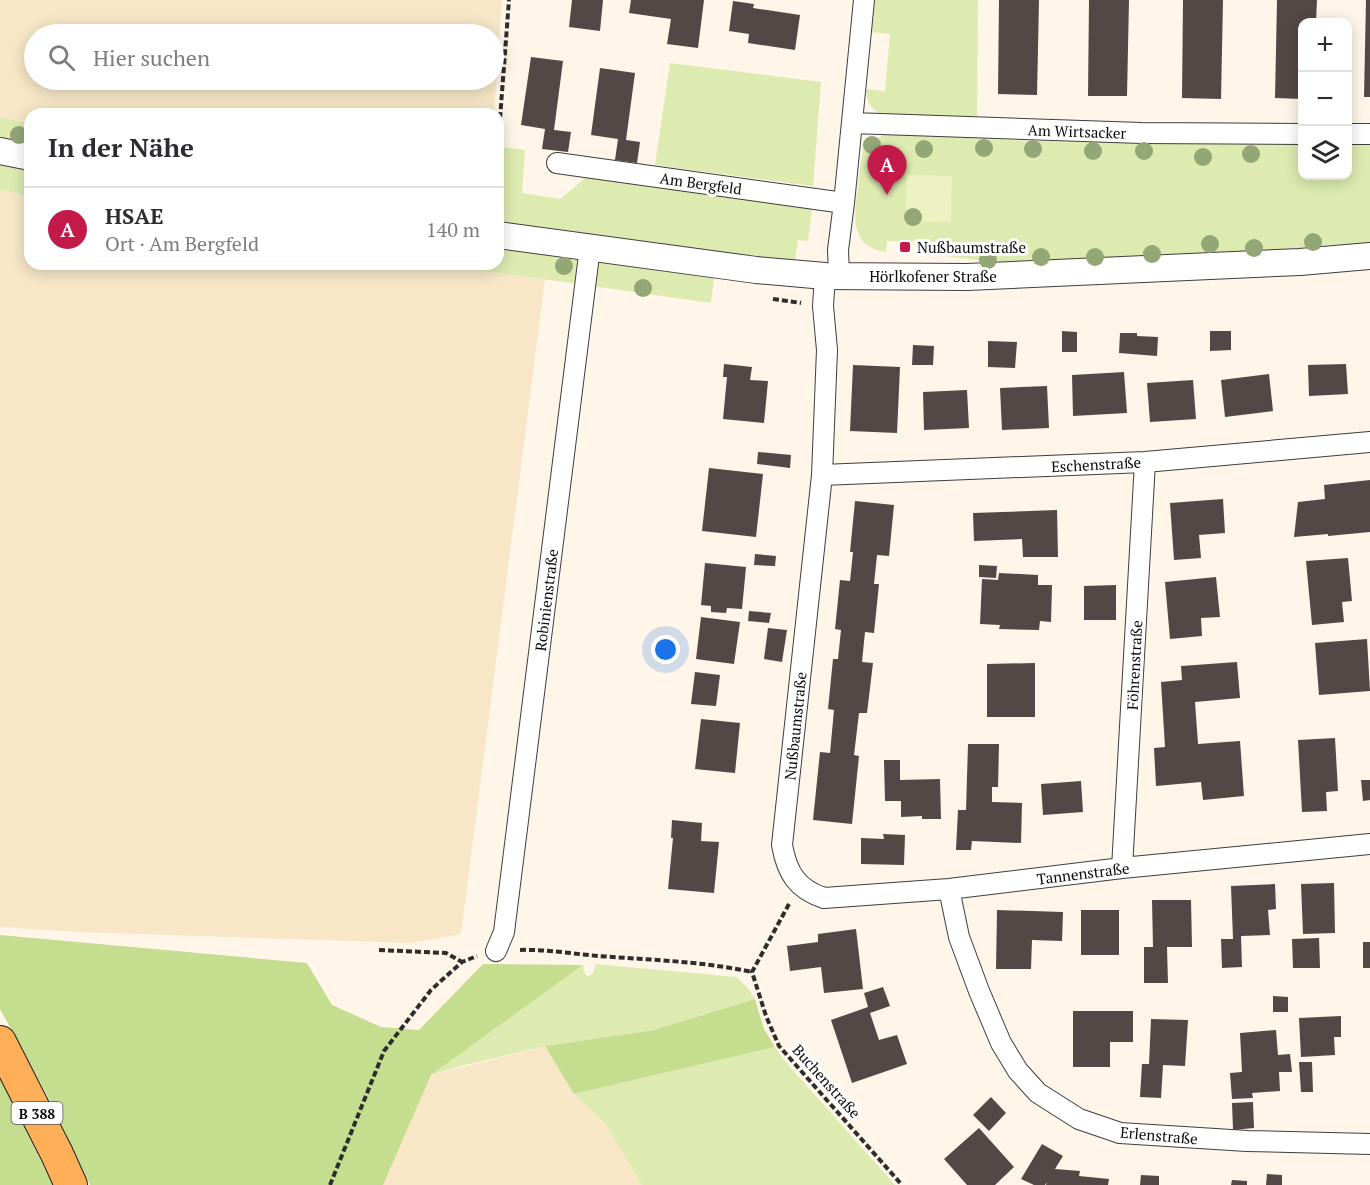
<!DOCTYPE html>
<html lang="de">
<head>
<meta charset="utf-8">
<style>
  :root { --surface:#fff; --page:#f7f7f7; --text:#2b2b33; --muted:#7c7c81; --line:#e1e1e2; --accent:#c31a4a }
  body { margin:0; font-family:"PT Serif",serif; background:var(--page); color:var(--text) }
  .controls { position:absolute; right:18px; top:18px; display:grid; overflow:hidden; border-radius:12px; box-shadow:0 3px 15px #0003 }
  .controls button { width:54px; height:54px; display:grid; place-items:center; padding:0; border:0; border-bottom:2px solid var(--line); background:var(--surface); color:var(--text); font:30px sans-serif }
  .you { position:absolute; left:666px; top:650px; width:21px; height:21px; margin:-15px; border:4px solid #fff; border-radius:50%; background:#1a73e8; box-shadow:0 0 0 9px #1a73e833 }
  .badge { display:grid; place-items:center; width:39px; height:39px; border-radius:50%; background:var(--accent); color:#fff; font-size:20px; font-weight:700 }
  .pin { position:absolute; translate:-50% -50px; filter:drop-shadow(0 2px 3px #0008) }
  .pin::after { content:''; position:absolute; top:32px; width:21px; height:18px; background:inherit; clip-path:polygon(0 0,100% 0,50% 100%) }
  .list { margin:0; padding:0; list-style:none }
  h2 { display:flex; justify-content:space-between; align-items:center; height:78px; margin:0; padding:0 24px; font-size:26px }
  h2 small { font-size:20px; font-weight:400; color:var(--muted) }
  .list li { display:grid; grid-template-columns:39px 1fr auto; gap:18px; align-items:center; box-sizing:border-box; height:84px; padding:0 24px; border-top:2px solid var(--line) }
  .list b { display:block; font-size:22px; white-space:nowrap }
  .list p { margin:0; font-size:20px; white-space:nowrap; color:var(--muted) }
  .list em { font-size:20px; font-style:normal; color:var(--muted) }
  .icon { flex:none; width:33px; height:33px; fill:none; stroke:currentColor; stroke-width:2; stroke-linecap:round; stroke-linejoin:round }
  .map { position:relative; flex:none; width:1370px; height:1185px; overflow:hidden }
  .search { position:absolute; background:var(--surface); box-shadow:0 3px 15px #0003; left:24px; top:24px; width:480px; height:66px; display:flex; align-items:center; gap:15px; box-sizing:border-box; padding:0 21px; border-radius:33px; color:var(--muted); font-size:22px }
  .panel { position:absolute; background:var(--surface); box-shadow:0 3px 15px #0003; left:24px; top:108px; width:480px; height:162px; border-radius:18px }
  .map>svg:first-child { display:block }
</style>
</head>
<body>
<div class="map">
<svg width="1370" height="1185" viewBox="0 0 1370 1185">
  <rect width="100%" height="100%" fill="#fff5e8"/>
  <path fill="#f7e7c7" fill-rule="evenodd" d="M0 0H502L494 114H30V124L0 117ZM34 34H494V80H34Z
    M0 190 30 196V264H437L545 279 461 934 411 943 79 932 0 927Z
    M545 1046 574 1094 605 1123 642 1185H383L431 1075Z"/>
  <path fill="#ddebb0" d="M873 0H978L977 119 884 116C871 108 867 105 866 89L885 91 890 34 871 32Z
    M670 63 821 82 813 186 655 165Z
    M0 117 30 124V146L0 139Z
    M885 134 1027 141 1181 143 1302 142V176H1348V142H1370V245L1284 253 1007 264 932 254 933 242 887 241 886 252C849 248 854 214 858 186 859 173 861 161 863 149L873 141Z
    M502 147 525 150 522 193 560 199 588 176 812 208 808 241 798 240 795 260 786 262 508 226 500 216Z
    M0 164 30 171V196L0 190Z
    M498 248 714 278 711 303 437 264H498Z
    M596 964 736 977 747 987 755 999 654 1030 545 1046 465 1065 431 1075 583 965 585 974 588 977 593 973Z
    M775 1047 783 1059 895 1185H642L605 1123 574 1094Z"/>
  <path fill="#c4dd8e" d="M0 935 307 963 332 1005 381 1027 419 1030 483 964 583 965 431 1075 383 1185H90L49 1099 0 1009Z
    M755 999 764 1029 775 1047 574 1094 545 1046 654 1030Z
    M0 1078 53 1185H0Z"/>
  <path fill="#edf2c2" d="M907 175 952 176 951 222 906 221Z"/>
  <path fill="#544846" d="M572 0H603L600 31 569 27Z
    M631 0H704L698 48 667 44 671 19 629 13Z
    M999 0H1039L1037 95 998 94Z
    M1089 0H1129L1127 96H1088Z
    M1183 0H1223L1221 99 1182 98Z
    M1277 0H1317L1316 22H1302V99L1275 98Z
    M1366 0H1370V97H1364Z
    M733 1 754 4 753 8 800 15 795 50 748 43 749 34 729 31Z
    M531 57 563 61 554 130 571 132 568 152 542 149 545 129 521 125Z
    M600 68 635 73 626 140 640 142 637 163 615 160 618 139 591 135Z
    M1062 331 1077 332V352H1062Z
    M1210 331H1231V350L1210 351Z
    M1120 333H1137V336L1158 337 1157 356 1119 353Z
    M988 341 1017 342 1015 368 988 367Z
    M913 345 934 346 933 365H912Z
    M724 364 752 367 750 380 768 381 764 423 723 419 727 377H723Z
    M1346 364 1348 394 1309 396 1308 365Z
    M853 365 900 367 897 433 850 431Z
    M1124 372 1127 413 1073 416 1072 375Z
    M1269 374 1273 411 1225 417 1221 380Z
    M1193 380 1196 419 1150 422 1147 383Z
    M1047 386 1049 428 1002 430 1000 388Z
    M967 390 969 428 924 430 923 392Z
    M758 452 791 455 790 468 757 464Z
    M709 468 763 474 756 537 702 531Z
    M1370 480V532L1328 536V534L1294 537 1298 502 1325 499 1324 485Z
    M1223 499 1225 533 1199 535 1201 558 1174 560 1170 503Z
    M855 501 894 505 889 556 877 555 874 584H879L874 633 865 632 862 662 873 663 867 713H859L854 755 859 756 852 824 813 820 820 752 830 753 834 710 828 709 833 659H838L841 630 835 629 840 580 850 581 853 552H850Z
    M1057 510 1058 557H1023L1022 539 974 541 973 513Z
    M755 554 776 556 775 566 754 565Z
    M1348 558 1352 601 1342 602 1344 622 1312 625 1306 561Z
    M705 563 746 567 742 609 727 608 726 613 711 612V606L701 605Z
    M979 565 997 566 996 578 979 577Z
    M999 573 1038 575V585H1052L1051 622 1040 621 1039 630 999 629 1000 625 980 624 982 579 998 580Z
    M1216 577 1220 617 1201 618 1202 636 1170 639 1165 582Z
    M1116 585V620H1084V586Z
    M749 611 771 613 769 623 748 621Z
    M701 617 740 622 734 664 696 659Z
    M768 628 787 630 782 662 764 659Z
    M1367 639 1370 691 1319 695 1315 643Z
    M1237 662 1240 698 1195 702 1198 744 1240 741 1244 796 1203 800 1201 782 1156 786 1154 748 1165 747 1161 682 1182 680 1181 666Z
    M1035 663V717H987V664Z
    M695 672 720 675 716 706 691 704Z
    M701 719 740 723 735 773 695 769Z
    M1335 738 1338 791 1326 792 1327 811 1302 812 1298 740Z
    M968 744H999L998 787H992V802L1022 803 1021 843 972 841 971 850H956L958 810H966Z
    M884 760H900V780L940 779 941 819H922V816L901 817V801H885Z
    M1361 780H1370V800L1363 801Z
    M1081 781 1083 812 1043 815 1041 784Z
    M672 820 702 823 701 841 719 842 714 893 668 889 673 838H671Z
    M883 834 905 835 904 865 861 864V838L884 839Z
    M1334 883 1335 933 1303 934 1301 884Z
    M1275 884 1276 909 1268 910 1270 935 1241 936 1242 967 1222 968 1221 939H1233L1231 886Z
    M1152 900H1191L1192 947H1167L1168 983H1144V947H1153Z
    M997 910 1063 912 1062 941 1032 940 1031 969H996Z
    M1081 910H1119V955H1081Z
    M856 929 863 989 824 993 821 967 790 971 787 946 818 942V934Z
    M1319 938 1320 968H1293L1292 939Z
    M1363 942H1370V968H1363Z
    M883 987 890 1006 870 1013 879 1040 897 1035 907 1064 852 1083 831 1020 868 1007 864 993Z
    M1273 996 1288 997V1012H1273Z
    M1073 1011H1133V1042H1110V1067H1073Z
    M1341 1016V1037H1334L1335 1055 1301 1057 1299 1018Z
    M1151 1019 1188 1020 1185 1066 1163 1065 1161 1098 1140 1097 1142 1064H1149Z
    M1276 1030 1278 1055 1290 1054 1292 1072H1279L1280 1091 1252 1093 1253 1098 1232 1099 1230 1073 1242 1072 1240 1033Z
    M1299 1062H1312L1313 1092H1301Z
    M991 1097 1006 1113 989 1131 973 1115Z
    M1253 1102 1254 1128 1233 1130 1232 1103Z
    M979 1128 1014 1167 995 1185H967L944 1159Z
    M1042 1144 1063 1156 1055 1169 1080 1171 1079 1176 1109 1179 1108 1185H1046L1047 1182 1045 1185H1034L1021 1179Z
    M1267 1174 1282 1175V1185H1266Z
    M1141 1175 1159 1176V1185H1140Z
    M1232 1180 1247 1181V1185H1231Z"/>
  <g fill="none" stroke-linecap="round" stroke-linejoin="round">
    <g stroke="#3e3e3e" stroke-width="22">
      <path id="minor" d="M852 123 1142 133 1302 134
        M1348 134H1370
        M557 163 844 203
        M825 276 823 306 827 350 822 475 782 845C787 873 797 889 824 898L949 889 1122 868 1370 844
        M839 276 838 250 844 203 864 0
        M822 475 1145 462 1370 442
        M1122 868 1145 462
        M949 889 959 937 979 991 1001 1043 1018 1071 1038 1093 1079 1119 1120 1133 1247 1141 1370 1144
        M496 951 504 932 590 247"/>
    </g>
    <g stroke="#3e3e3e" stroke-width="28">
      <path id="tertiary" d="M0 151 30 157
        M498 235 756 270 825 276 967 277 1300 262 1370 256"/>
    </g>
    <g stroke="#1c1c1c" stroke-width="34">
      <path id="primary" d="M0 1042 57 1154 71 1185"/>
    </g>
    <path stroke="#2d2d2d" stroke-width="4" stroke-dasharray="6 3" stroke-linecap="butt" d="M498 145 509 0
      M773 299 801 303
      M789 904 752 972 766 1016 779 1046 902 1185
      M379 950 446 953 462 962
      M520 950C547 949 573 954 599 956 650 960 701 961 752 972
      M330 1185 384 1051 431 990 462 962 477 956"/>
    <use href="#minor" stroke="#fff" stroke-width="20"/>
    <use href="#tertiary" stroke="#fff" stroke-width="26"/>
    <use href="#primary" stroke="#ffaf58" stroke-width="32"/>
  </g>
  <g fill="#93a676">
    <circle cx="19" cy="135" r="9"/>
    <circle cx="872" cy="145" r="9"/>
    <circle cx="984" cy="148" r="9"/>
    <circle cx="924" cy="149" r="9"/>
    <circle cx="1033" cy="149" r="9"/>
    <circle cx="1093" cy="151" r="9"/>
    <circle cx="1144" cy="151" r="9"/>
    <circle cx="1251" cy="154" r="9"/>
    <circle cx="1203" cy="157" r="9"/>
    <circle cx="913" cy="217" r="9"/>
    <circle cx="1313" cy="242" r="9"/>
    <circle cx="1210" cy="244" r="9"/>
    <circle cx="1254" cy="248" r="9"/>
    <circle cx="1152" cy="254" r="9"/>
    <circle cx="1041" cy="257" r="9"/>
    <circle cx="1095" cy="257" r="9"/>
    <circle cx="988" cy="260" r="9"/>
    <circle cx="564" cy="266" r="9"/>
    <circle cx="643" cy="288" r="9"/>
  </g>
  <rect fill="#c31a4a" stroke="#fff" stroke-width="2" x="899" y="241" width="12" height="12" rx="3"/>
  <g text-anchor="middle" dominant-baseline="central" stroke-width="6" stroke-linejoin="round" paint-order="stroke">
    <rect fill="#fff" stroke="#545454" stroke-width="1.5" x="11.5" y="1102" width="51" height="22" rx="4.5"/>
    <g font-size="14" font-weight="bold" fill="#0b0b0b">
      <text x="37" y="1113">B 388</text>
    </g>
    <g font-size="15" fill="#0b0b0b" stroke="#fff">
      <text transform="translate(1077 131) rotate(2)">Am Wirtsacker</text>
      <text transform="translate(701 183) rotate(8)">Am Bergfeld</text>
      <text x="933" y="276">Hörlkofener Straße</text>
      <text transform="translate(1096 464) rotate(-3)">Eschenstraße</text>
      <text transform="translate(546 600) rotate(-83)">Robinienstraße</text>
      <text transform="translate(1134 665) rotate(-87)">Föhrenstraße</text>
      <text transform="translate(795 726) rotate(-84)">Nußbaumstraße</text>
      <text transform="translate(1083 873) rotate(-7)">Tannenstraße</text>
      <text transform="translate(827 1081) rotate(48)">Buchenstraße</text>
      <text transform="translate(1159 1135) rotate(5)">Erlenstraße</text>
    </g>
    <g font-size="15" fill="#0b0b0b" stroke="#fff" text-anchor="start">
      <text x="917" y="247">Nußbaumstraße</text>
    </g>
  </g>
</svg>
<div class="controls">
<button>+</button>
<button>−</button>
<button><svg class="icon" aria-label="layers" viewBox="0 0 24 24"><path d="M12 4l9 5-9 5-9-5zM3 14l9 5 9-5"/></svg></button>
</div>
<div class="you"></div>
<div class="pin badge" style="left:887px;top:195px">A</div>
<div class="search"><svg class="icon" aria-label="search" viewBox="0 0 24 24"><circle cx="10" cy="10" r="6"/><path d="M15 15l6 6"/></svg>Hier suchen</div>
<section class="panel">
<h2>In der Nähe<small></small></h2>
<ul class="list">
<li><span class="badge">A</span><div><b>HSAE</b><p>Ort · Am Bergfeld</p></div><em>140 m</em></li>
</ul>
</section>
</div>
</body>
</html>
